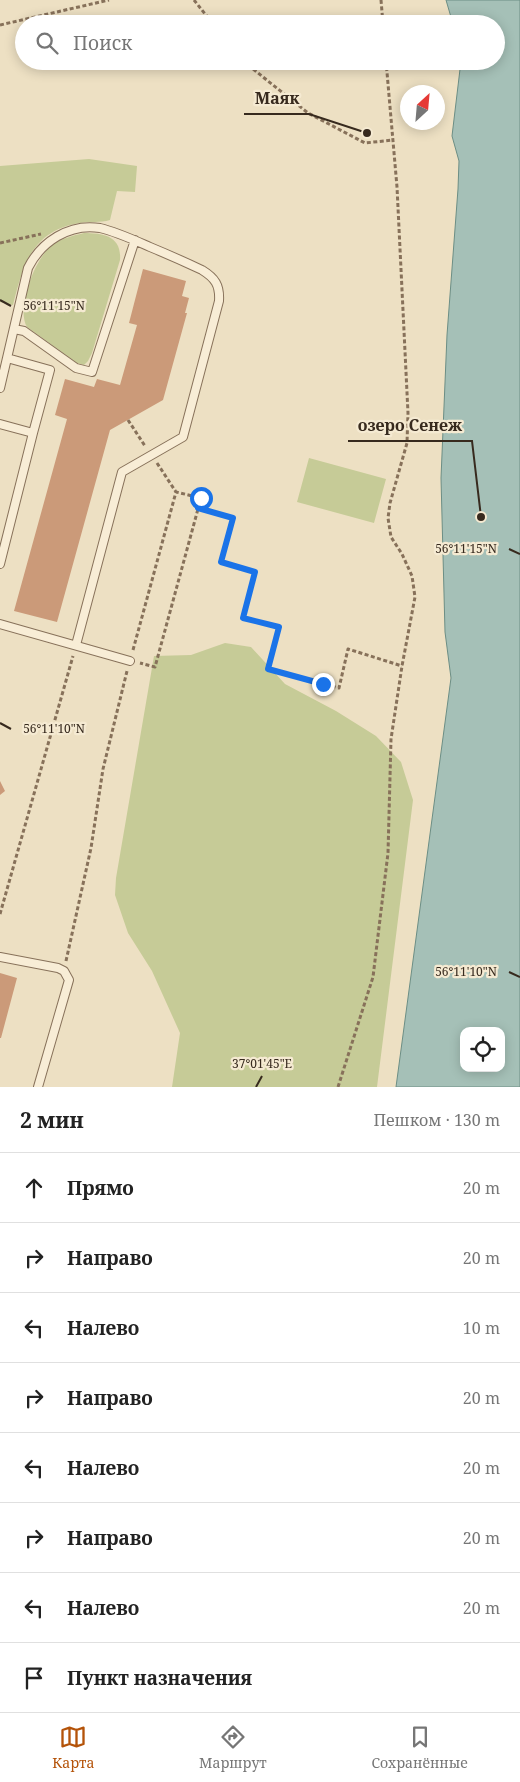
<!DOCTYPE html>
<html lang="ru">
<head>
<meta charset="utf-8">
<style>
  :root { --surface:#fff; --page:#f2f2f2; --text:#222; --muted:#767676; --line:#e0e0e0; --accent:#b45309 }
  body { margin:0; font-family:"Noto Serif",serif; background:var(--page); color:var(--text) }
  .controls { position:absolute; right:15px; bottom:15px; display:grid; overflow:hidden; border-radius:10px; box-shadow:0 2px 12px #0003 }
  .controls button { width:45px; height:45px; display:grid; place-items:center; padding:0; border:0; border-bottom:1px solid var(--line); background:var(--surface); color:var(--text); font:25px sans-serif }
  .compass { position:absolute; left:400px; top:85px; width:45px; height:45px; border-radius:50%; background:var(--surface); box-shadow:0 2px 12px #0003; rotate:26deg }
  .stop { position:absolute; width:15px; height:15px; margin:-11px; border:4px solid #1a73e8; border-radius:50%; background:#fff }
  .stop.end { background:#1a73e8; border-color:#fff; box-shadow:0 1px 5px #0008 }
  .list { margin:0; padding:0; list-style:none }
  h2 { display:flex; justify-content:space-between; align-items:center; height:65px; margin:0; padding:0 20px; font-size:21px }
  h2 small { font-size:16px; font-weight:400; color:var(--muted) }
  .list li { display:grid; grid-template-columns:32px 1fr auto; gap:15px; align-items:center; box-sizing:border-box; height:70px; padding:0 20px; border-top:1px solid var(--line) }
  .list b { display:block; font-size:19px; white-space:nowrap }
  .list em { font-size:16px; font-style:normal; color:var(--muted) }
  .icon { flex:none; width:28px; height:28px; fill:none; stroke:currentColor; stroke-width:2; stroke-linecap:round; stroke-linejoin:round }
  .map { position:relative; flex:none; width:520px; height:1087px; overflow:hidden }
  .search { position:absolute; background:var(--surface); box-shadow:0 2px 12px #0003; left:15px; right:15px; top:15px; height:55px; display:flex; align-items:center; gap:12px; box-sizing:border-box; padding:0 18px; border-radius:28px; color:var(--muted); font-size:19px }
  .sheet { height:625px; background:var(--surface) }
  nav { display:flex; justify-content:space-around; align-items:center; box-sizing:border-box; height:70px; border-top:1px solid var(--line); background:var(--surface); font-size:14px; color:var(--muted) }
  nav a { display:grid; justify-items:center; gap:2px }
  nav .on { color:var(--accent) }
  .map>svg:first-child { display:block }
</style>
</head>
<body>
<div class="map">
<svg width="520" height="1087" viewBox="0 0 520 1087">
  <rect width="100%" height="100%" fill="#ede0c3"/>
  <path fill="#c6cb97" d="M89 159 137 166 135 192 117 191 110 220C100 223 90 221 79 223 32 231 23 265 13 305L0 302V166Z
    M84 233C103 233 122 236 120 260L92 353 88 361 84 365 77 363 27 327C16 309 34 262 49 248 58 239 72 236 84 233Z
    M309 458 386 479 374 523 297 502Z
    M225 643 251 647 285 684 336 711 376 736 401 762 413 800 377 1087H172L180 1033 152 971 128 933 115 895 116 878 154 656 191 655Z"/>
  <path fill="#a5c0b7" stroke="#6c8e85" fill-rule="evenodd" d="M446 0H520V1087H396L451 678 445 632 441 478 447 335 458 189 459 161 452 136 461 61H496V24H453ZM464 1031H501V1068H464Z"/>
  <path fill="#cb9a79" d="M143 269 186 281 182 296 189 298 185 313H187L163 400 110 430 57 622 14 611 67 419 55 415 65 379 94 387 97 379 120 385 137 325 129 323Z
    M0 781 5 791 0 795Z
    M0 973 17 978 1 1038H0Z"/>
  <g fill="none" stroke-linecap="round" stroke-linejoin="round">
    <g stroke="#87715a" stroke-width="10">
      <path id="service" d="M14 329 24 331 76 368 92 372 135 240
        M7 358 50 370 33 433
        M0 388 28 268C41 242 69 223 100 228 117 232 134 240 150 247 167 254 185 262 202 270 215 278 220 285 219 301L183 437 122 472 76 645
        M0 424 33 433 0 564
        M0 624 130 661
        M0 957 58 968 64 971 69 980 38 1087"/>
    </g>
    <path stroke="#87715a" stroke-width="3" stroke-dasharray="4 2.5" stroke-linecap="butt" d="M194 0 213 24
      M381 0 383 24
      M0 25 109 0
      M243 61 308 113 365 143 393 140
      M0 243 41 234
      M128 420 145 446
      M157 463 176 492
      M198 508 233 518 221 562 255 572 243 617 279 627 267 669 339 688 348 649 402 666
      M133 650 176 492 201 498 155 667 140 663
      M0 914 73 656
      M66 961 91 848 103 769 127 671
      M338 1087 373 977 388 853 391 739 402 666 415 597 412 576 402 554 391 537 388 518 390 503 407 443 408 413 397 187 386 61"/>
    <use href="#service" stroke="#f8edd6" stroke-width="8"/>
  </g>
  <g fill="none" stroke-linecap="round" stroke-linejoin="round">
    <path stroke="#1a73e8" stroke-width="6" d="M201 498 198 508 233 518 221 562 255 572 243 618 279 627 268 669 323 684"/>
  </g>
  <path fill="none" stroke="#372a1e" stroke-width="2" d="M0 300 11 306M509 549 520 554M0 723 11 729M509 972 520 977M256 1087 262 1076"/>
  <g font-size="12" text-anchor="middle" fill="#372a1e" stroke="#f5ead2" stroke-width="4.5" stroke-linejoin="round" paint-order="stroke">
    <text x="54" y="310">56°11'15"N</text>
    <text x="466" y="553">56°11'15"N</text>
    <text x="54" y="733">56°11'10"N</text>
    <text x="466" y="976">56°11'10"N</text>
    <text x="262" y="1068">37°01'45"E</text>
  </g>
  <path fill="none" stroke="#372a1e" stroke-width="2" d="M367 133L309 114H244M481 517L472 441H348"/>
  <g fill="#372a1e" stroke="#f5ead2" stroke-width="2">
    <circle cx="367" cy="133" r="5"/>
    <circle cx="481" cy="517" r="5"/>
  </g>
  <g font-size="16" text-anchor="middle" font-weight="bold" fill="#372a1e" stroke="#f5ead2" stroke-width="4.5" stroke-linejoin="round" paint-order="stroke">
    <text x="277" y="104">Маяк</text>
    <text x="410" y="431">озеро Сенеж</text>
  </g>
</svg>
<div class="controls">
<button><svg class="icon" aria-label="locate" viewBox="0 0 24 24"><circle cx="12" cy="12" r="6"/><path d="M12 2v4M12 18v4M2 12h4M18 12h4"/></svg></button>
</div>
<svg class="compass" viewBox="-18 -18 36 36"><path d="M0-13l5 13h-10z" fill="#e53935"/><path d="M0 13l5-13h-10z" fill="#767676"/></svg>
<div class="stop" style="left:201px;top:498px"></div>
<div class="stop end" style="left:323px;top:684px"></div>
<div class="search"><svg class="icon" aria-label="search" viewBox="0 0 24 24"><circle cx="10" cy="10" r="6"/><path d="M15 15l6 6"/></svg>Поиск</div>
</div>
<section class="sheet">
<h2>2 мин<small>Пешком · 130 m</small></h2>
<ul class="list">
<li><svg class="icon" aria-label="ahead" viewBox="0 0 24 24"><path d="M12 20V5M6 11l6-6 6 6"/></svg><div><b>Прямо</b></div><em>20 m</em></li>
<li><svg class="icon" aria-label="right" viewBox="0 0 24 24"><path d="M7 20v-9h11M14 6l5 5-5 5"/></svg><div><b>Направо</b></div><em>20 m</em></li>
<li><svg class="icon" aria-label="left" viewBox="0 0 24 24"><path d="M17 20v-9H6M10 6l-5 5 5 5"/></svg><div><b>Налево</b></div><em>10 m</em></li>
<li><svg class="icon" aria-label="right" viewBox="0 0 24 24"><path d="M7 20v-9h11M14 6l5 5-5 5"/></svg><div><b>Направо</b></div><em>20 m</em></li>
<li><svg class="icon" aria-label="left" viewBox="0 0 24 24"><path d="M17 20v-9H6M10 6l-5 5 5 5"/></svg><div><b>Налево</b></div><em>20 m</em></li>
<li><svg class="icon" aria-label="right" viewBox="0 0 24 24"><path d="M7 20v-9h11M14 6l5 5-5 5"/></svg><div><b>Направо</b></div><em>20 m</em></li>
<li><svg class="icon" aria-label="left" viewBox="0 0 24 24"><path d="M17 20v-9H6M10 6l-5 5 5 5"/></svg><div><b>Налево</b></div><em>20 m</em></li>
<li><svg class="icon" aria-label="arrive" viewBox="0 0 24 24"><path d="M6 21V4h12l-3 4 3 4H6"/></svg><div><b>Пункт назначения</b></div></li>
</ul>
</section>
<nav>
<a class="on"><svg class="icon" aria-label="map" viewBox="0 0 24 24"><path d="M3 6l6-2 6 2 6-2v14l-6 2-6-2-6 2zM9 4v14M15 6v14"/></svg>Карта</a>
<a><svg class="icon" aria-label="directions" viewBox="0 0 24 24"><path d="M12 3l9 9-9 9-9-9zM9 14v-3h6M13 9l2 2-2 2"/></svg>Маршрут</a>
<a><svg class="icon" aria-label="saved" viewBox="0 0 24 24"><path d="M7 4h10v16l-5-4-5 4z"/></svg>Сохранённые</a>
</nav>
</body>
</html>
